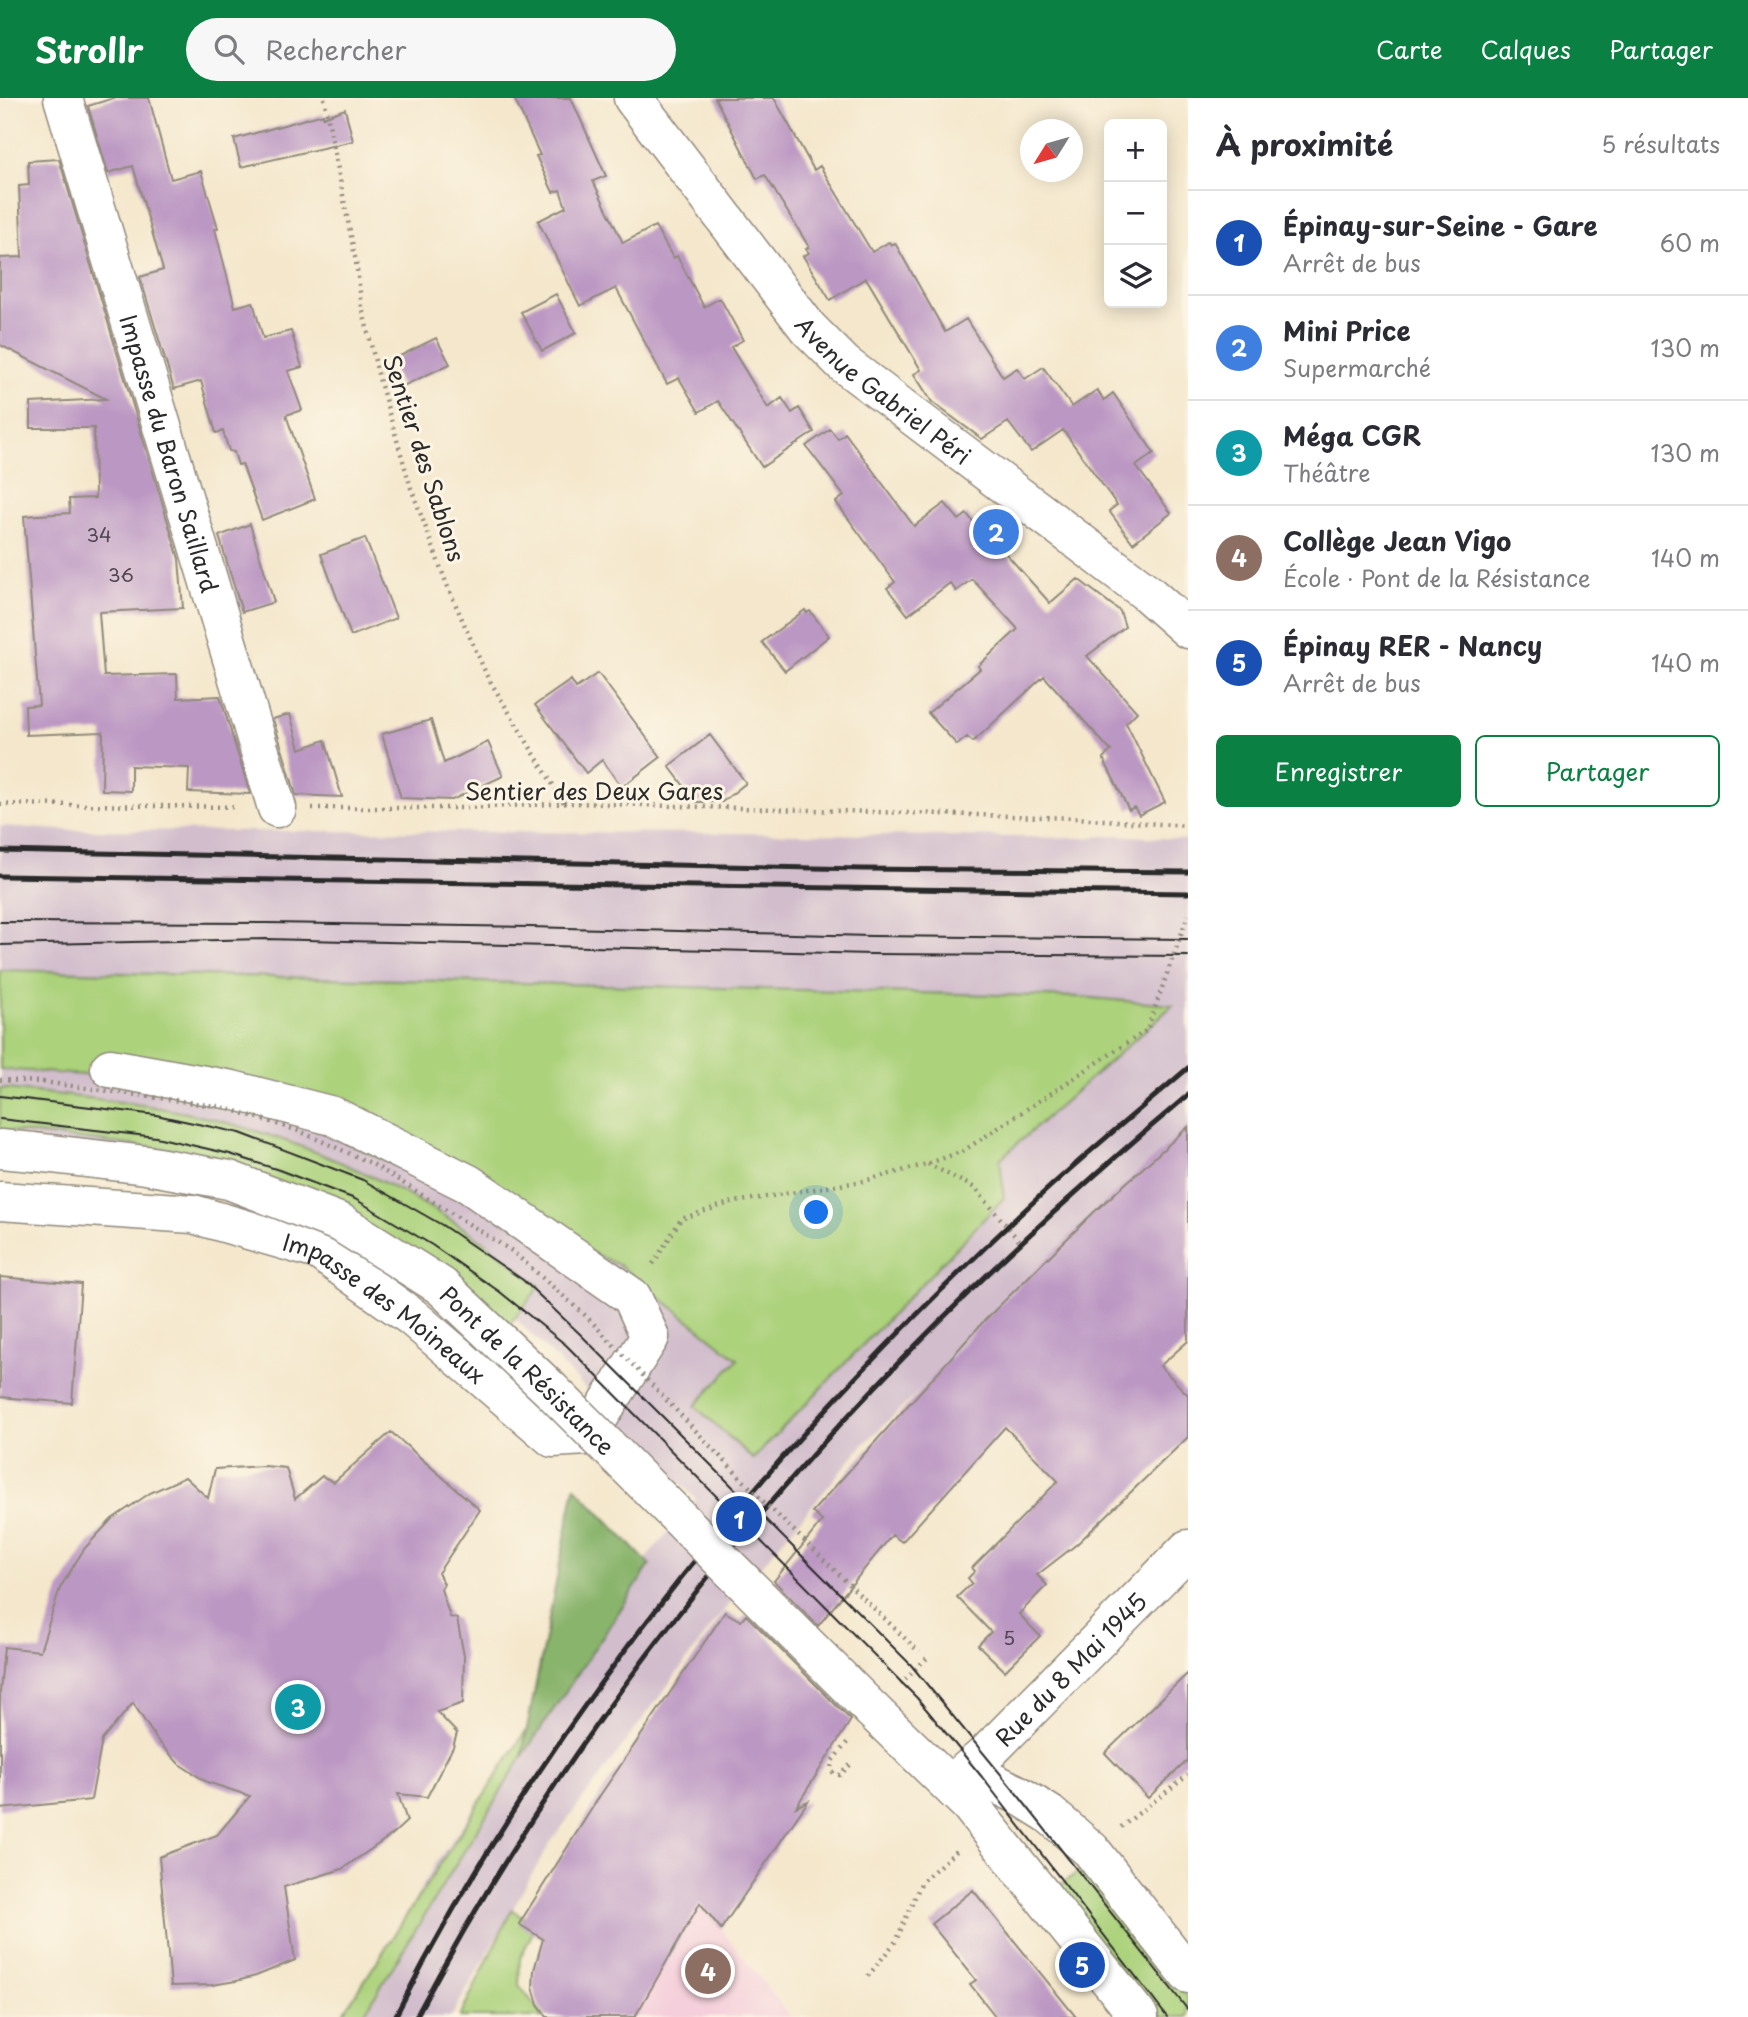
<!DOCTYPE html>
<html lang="fr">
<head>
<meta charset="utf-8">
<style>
  :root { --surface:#fff; --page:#f7f7f7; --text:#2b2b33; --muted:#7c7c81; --line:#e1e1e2; --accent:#0b8043 }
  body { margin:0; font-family:"Playpen Sans",sans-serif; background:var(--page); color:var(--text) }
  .controls { position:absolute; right:21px; top:21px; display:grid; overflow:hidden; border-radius:10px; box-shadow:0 4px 18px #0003 }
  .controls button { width:63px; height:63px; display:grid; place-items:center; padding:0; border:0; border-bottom:2px solid var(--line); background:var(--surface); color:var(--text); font:35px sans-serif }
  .compass { position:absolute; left:1020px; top:21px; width:63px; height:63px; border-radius:50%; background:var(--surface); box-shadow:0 4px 18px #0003; rotate:233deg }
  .you { position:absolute; left:817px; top:1115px; width:24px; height:24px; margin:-18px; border:5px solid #fff; border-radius:50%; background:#1a73e8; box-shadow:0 0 0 10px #1a73e833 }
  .badge { display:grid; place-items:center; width:46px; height:46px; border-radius:50%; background:var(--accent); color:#fff; font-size:23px; font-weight:700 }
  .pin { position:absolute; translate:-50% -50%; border:4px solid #fff; box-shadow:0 2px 7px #0006 }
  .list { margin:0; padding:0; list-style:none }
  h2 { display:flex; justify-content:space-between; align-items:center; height:91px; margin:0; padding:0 28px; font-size:30px }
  h2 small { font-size:23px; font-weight:400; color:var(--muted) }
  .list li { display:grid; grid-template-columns:46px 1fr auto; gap:21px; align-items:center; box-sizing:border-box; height:105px; padding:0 28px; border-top:2px solid var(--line) }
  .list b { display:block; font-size:26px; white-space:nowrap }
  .list p { margin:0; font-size:23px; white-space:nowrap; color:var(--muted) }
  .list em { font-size:23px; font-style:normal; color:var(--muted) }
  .actions { display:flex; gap:14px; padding:21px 28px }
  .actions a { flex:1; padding:16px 0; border:2px solid var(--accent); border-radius:10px; text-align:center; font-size:24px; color:var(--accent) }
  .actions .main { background:var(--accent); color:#fff }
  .icon { flex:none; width:38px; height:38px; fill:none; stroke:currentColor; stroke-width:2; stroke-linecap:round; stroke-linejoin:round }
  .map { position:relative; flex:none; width:1188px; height:1919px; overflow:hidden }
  header { display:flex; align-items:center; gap:42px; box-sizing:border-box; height:98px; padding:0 35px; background:var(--accent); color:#fff }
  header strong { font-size:33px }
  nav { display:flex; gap:38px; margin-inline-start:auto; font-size:24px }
  .search { width:490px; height:63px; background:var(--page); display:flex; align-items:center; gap:18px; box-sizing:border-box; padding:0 24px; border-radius:38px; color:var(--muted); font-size:26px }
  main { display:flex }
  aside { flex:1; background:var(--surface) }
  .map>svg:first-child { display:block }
</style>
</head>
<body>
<header>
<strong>Strollr</strong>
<div class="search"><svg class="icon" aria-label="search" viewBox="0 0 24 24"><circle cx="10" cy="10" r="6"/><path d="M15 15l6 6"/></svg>Rechercher</div>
<nav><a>Carte</a><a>Calques</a><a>Partager</a></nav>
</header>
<main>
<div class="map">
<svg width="1188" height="1919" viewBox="0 0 1188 1919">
  <rect width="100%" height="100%" fill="#fcf5e5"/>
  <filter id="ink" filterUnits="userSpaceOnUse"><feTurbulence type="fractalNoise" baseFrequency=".0143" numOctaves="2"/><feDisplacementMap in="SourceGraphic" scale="14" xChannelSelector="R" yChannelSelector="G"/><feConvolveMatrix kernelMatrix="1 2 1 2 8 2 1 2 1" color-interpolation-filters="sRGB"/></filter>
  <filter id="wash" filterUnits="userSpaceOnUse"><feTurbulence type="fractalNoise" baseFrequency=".00686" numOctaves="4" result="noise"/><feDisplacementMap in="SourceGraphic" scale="28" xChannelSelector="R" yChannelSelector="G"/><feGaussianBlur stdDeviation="1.57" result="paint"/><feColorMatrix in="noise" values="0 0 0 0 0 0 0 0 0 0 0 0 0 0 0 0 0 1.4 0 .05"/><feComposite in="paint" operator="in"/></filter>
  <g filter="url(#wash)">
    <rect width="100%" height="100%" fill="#f4e7cc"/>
    <path fill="#f5cfdb" d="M700 1805 791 1919H635Z"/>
    <path fill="#d1bdcc" d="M0 728 61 732 733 735 1084 740 1115 737 1188 742V1043L1124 1098 863 1347 725 1511 550 1745 451 1919H346L369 1884 435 1766 520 1646 639 1469 696 1401 512 1217 357 1116 0 1032Z"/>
    <path fill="#acd27c" stroke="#6c7e54" stroke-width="2" d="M0 872 1080 899 1173 907 1000 1061 1004 1100 753 1361 695 1308 738 1261 619 1167 251 1002 84 977 0 971Z
      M0 990C49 996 99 1000 148 1008 264 1026 379 1073 477 1139 499 1153 519 1172 540 1188L509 1227 458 1180 231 1066 174 1052 0 1032Z
      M527 1631 522 1659 362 1919H341Z
      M1084 1769 1188 1901V1919H1158L1056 1791Z
      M512 1811 536 1828 520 1860 519 1887 544 1919H460Z"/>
    <path fill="#89b46c" stroke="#5a704c" stroke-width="2" d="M575 1389 650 1467 522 1659 527 1631Z"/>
    <g id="blocks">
      <path fill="#bb97c3" d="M114 0H149L171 81 201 73 218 130 215 131 235 209 253 204 263 240 291 233 302 269 288 273 302 312 286 317 315 401 262 422 242 366 238 367 234 354 229 353 223 333 216 335 201 283 174 291 140 179 163 172 133 68 108 75 88 8Z
        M514 0H571L606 78 593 83 623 145 655 128 673 160 677 158 704 209 720 200 743 242 731 249 768 310 782 300 792 315 799 310 814 334 762 369 718 303 699 314 679 280 667 286 616 190 580 208 538 123 566 109 560 92 553 94 536 58 540 57Z
        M715 0H774L814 72 820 68 872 154 889 144 891 147 895 145 945 234 966 221 1003 279 1017 270 1025 281 1043 269 1072 309 1097 292 1104 302 1113 295 1154 355 1136 368 1171 415 1133 445 1109 413 1117 407 1063 332 1031 354 1008 324 982 341 932 304 914 276 921 272 866 180 830 202 803 158 809 155 806 151 809 149 765 77 757 81Z
        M345 11 353 43 241 69 234 41 323 16V19Z
        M59 61 179 461 183 510 99 514 104 578 177 576 178 600 220 598 250 696 188 694 189 670 131 668V693L102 692 103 634 26 637 25 608 39 607 24 418 70 415 69 401 95 400 94 330H31V305L106 301 0 247V160L22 159 19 88 29 87 28 63Z
        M556 196 576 235 542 253 521 214Z
        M436 240 450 266 401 289 388 264Z
        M830 331 838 341 845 335 914 428 945 405 959 422 967 416 978 430 993 417 1018 435 1000 449 1050 505 1078 481 1120 513 1125 529 1087 558 1137 614 1126 625 1165 704 1139 717 1134 709 1129 712 1103 660 1111 653 1044 578 973 644 967 639 957 647 928 615 980 571 978 568 1018 531 972 481 956 493 950 485 908 517 887 490 895 484 836 404 844 398 806 348Z
        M250 426 274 504 242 514 219 438Z
        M365 440 396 520 351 538 321 456Z
        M805 512 807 515 810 513 829 538 785 573 762 544Z
        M598 575 661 659 622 689 602 662 586 675 535 607 571 582 576 590Z
        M290 616 300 651 325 642 342 699 296 697 273 621Z
        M431 622 444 665 488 644 503 678 452 702 401 700 382 636Z
        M710 637 746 685 722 704H696L669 668Z
        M1188 1029V1243L1160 1268 1188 1297V1339L1077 1446 1037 1477 1047 1487 1019 1516 1040 1538 1005 1573 978 1547 991 1534 957 1499 972 1485 968 1480 975 1473 972 1470 1058 1383 1005 1329 902 1444 892 1437 818 1528 774 1483 822 1423 812 1414 983 1224 1093 1115Z
        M0 1179 81 1186 72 1305 0 1299Z
        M391 1334 480 1412 438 1475 444 1486 441 1491 450 1519 457 1521 464 1558 463 1605 437 1614 457 1635 453 1649 427 1699 398 1696 407 1723 393 1736 342 1771 284 1789 295 1862 256 1878 236 1883 212 1887 171 1888 159 1759 217 1737 250 1698 207 1684 179 1666 157 1642 133 1605 102 1642 91 1702 0 1711V1594L4 1549 40 1553 60 1490 84 1451 112 1421 150 1395 185 1379 208 1400 215 1371 264 1368 286 1370 295 1401 322 1378 334 1384Z
        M725 1514 741 1523 746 1517 851 1622 796 1709 808 1703 721 1831 700 1805 635 1919H547L538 1906 533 1889 534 1872 543 1841 519 1826 601 1696Z
        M1188 1575V1662L1148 1700 1105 1655Z
        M973 1792 1076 1919H996L970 1886 976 1882 931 1826Z"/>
    </g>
  </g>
  <g filter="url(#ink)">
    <use href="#blocks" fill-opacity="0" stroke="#90897c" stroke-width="2"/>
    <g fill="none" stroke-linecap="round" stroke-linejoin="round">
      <g stroke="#90897c" stroke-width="41">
        <g id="minor">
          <path id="s1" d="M63 0 277 710"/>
          <path id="s2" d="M633 0 808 230 844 266 1146 494 1188 531"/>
          <path d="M0 1051 34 1054"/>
          <path id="s3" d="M0 1103 193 1116 318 1152 412 1219 553 1340 587 1338 650 1239 632 1199 469 1086 333 1018 232 992 110 970"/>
          <path d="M872 1612 969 1706 1139 1919"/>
          <path id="s4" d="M951 1686 985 1657 1188 1451"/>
          <path d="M951 1686 982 1679 1017 1696 1049 1716 1091 1752 1188 1876"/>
        </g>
      </g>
      <path stroke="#90897c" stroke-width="4.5" stroke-dasharray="2 5" stroke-linecap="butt" d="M324 0 356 164 362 209 380 284 411 390 447 487 487 578 564 705
        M0 706 237 709
        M312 710H466L573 705 1076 720 1188 728
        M0 982 43 984
        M928 1066 975 1090 1020 1144
        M653 1166 681 1121 729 1105 864 1083 927 1066 963 1053 1147 932 1188 817
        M900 1586 927 1560
        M850 1667 840 1677 834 1676 831 1671 832 1663 850 1641
        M1121 1729 1188 1677
        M868 1878 896 1843 922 1783 959 1751"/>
      <use href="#minor" stroke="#fff" stroke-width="38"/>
      <path stroke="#2b2b2b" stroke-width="2" d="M0 824 268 825 530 829 871 838 1188 841
        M0 847 266 841 871 856 1188 858
        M0 998 156 1017 240 1035 363 1082 442 1127 523 1182 580 1236 911 1567 1017 1696 1188 1912
        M0 1021 156 1039 230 1056 279 1072 355 1101 432 1147 500 1194 566 1247 917 1600 982 1679 1167 1919"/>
      <path stroke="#2b2b2b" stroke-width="5" d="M0 753 862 771 1188 774
        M0 778 1188 795
        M395 1919C555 1605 783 1335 1041 1097 1089 1053 1139 1012 1188 970
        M416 1919C607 1558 876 1258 1188 997"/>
      <g stroke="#90897c" stroke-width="41" stroke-linecap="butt">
        <g id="minor-bridge">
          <path id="s5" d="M34 1054 146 1067 229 1082 341 1125 441 1188 551 1292 872 1612"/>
        </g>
      </g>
      <path stroke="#90897c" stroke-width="4.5" stroke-dasharray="2 5" stroke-linecap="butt" d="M43 984 223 1009 299 1033 371 1065 512 1153 586 1218 761 1401 919 1554"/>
      <use href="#minor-bridge" stroke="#fff" stroke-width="38"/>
    </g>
  </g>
  <g text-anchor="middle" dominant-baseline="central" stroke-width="6" stroke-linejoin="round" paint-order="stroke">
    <g font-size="19" fill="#4f4651">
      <text x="99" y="436">34</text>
      <text x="121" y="476">36</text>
      <text x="1009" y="1539">5</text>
    </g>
    <g font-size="23" fill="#2b2b2b" stroke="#fcf5e5">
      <text stroke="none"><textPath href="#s2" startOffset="387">Avenue Gabriel Péri</textPath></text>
      <text stroke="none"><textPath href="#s1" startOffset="371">Impasse du Baron Saillard</textPath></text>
      <text transform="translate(425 360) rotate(72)">Sentier des Sablons</text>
      <text x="594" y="692">Sentier des Deux Gares</text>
      <text stroke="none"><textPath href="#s3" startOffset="410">Impasse des Moineaux</textPath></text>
      <text stroke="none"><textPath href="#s5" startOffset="556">Pont de la Résistance</textPath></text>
      <text stroke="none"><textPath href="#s4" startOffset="166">Rue du 8 Mai 1945</textPath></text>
    </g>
  </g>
</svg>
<div class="controls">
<button>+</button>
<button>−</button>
<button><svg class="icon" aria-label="layers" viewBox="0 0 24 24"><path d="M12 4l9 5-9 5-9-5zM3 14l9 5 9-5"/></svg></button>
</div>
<svg class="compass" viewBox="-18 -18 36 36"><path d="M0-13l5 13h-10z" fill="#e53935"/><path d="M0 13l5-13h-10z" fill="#7c7c81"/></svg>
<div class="you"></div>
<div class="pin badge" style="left:739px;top:1421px;background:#1a4fb4">1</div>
<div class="pin badge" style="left:996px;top:434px;background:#3f7fe0">2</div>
<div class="pin badge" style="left:298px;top:1609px;background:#0f9aa8">3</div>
<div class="pin badge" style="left:708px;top:1873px;background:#8d6e63">4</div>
<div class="pin badge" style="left:1082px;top:1867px;background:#1a4fb4">5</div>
</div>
<aside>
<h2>À proximité<small>5 résultats</small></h2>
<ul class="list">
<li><span class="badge" style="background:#1a4fb4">1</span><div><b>Épinay-sur-Seine - Gare</b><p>Arrêt de bus</p></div><em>60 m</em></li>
<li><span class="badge" style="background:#3f7fe0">2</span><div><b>Mini Price</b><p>Supermarché</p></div><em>130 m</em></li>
<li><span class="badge" style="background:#0f9aa8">3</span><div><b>Méga CGR</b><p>Théâtre</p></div><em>130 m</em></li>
<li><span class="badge" style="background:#8d6e63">4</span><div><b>Collège Jean Vigo</b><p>École · Pont de la Résistance</p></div><em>140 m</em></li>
<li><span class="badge" style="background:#1a4fb4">5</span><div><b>Épinay RER - Nancy</b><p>Arrêt de bus</p></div><em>140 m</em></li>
</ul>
<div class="actions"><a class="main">Enregistrer</a><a>Partager</a></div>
</aside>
</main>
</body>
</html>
